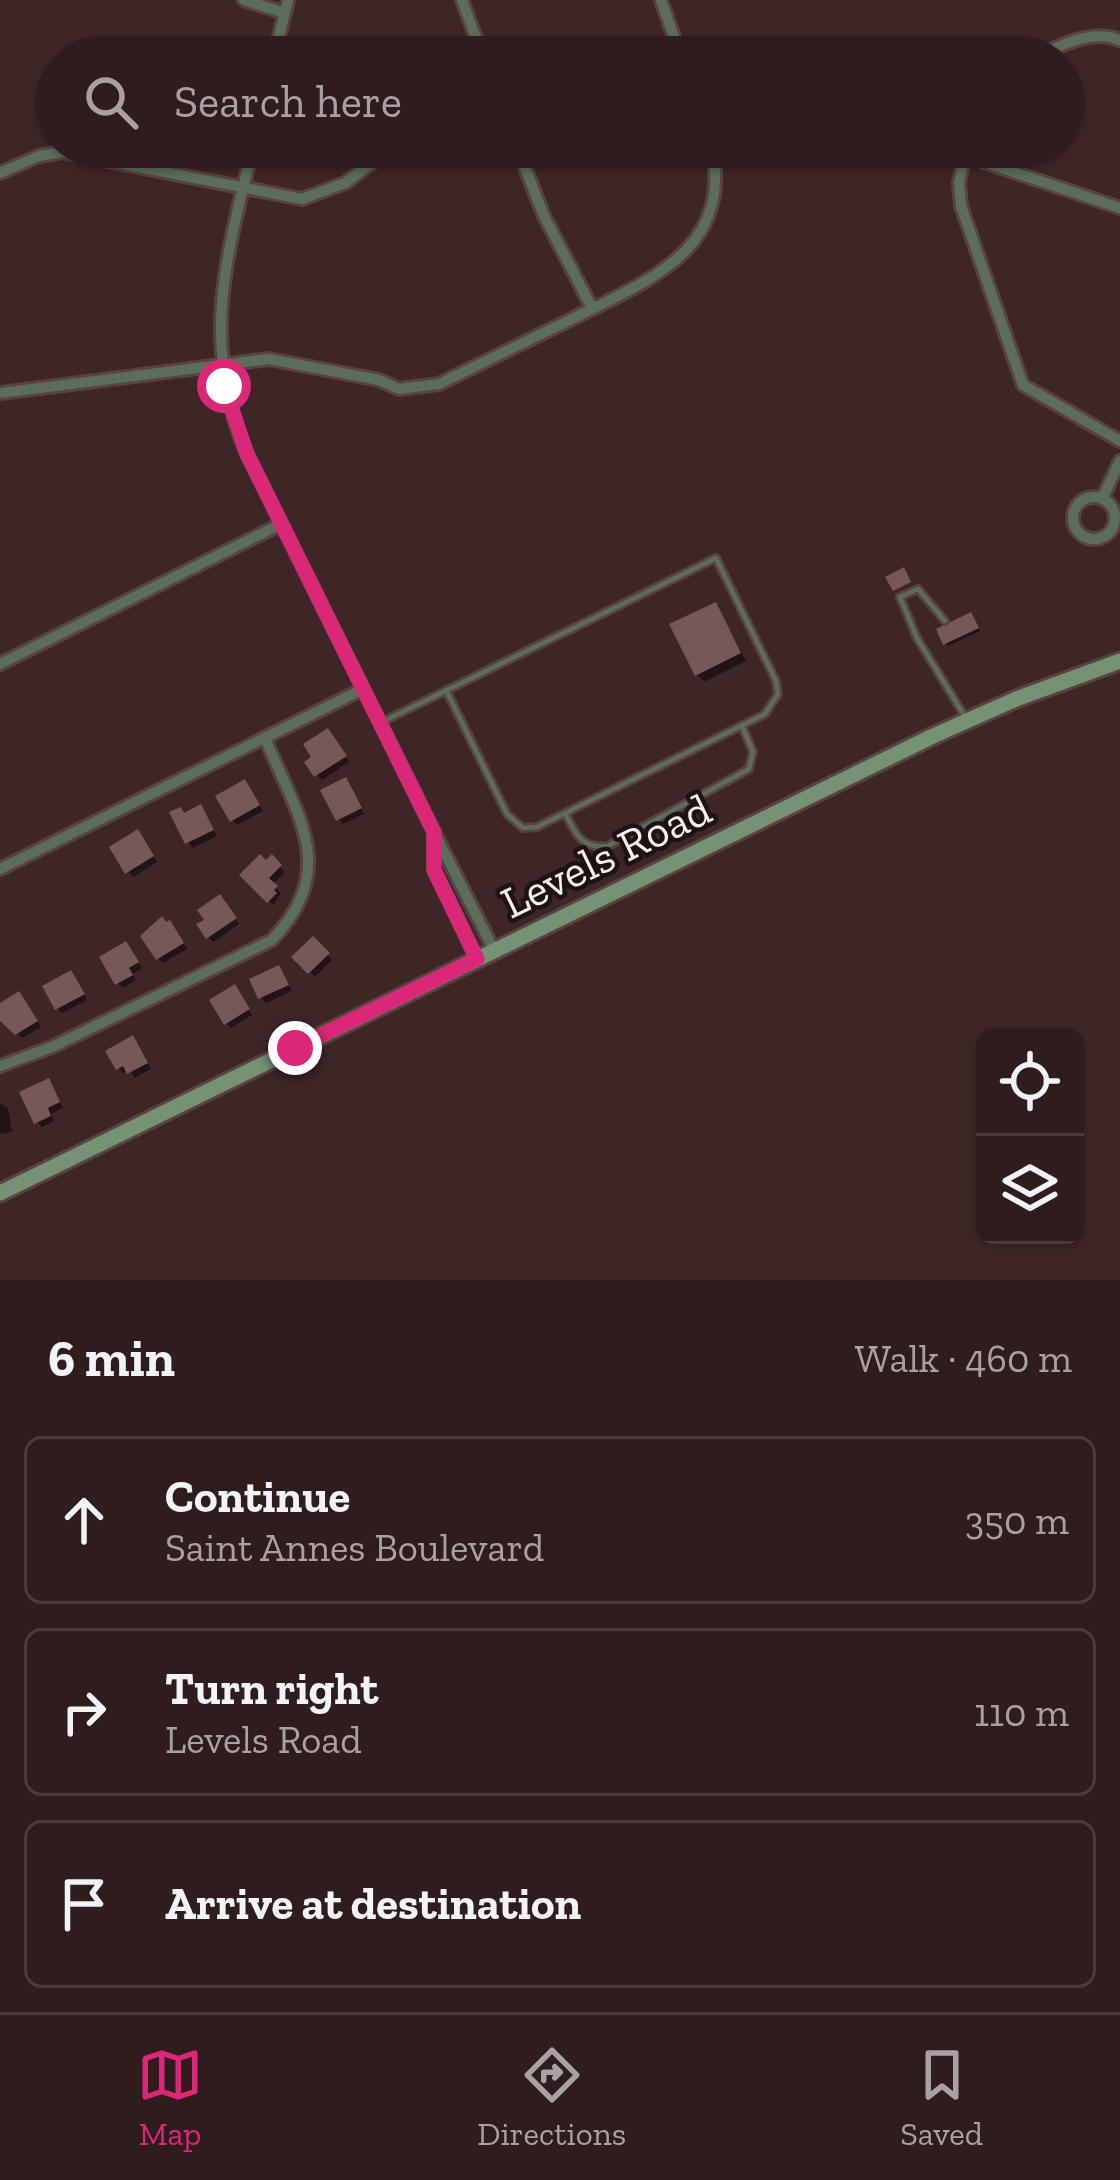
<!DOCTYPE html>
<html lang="en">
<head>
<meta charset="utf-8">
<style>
  :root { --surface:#2f1c1c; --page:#372525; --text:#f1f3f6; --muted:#a7a1a3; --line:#4a3a3b; --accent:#db2777 }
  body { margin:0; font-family:"Zilla Slab",serif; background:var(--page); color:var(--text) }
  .controls { position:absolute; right:36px; bottom:36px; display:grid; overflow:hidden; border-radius:18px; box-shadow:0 3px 9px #0004 }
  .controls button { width:108px; height:108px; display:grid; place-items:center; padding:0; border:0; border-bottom:3px solid var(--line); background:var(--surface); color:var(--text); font:60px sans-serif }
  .stop { position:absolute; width:36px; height:36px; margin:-27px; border:9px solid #db2777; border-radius:50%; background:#fff }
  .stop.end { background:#db2777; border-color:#fff; box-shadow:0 3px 12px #0008 }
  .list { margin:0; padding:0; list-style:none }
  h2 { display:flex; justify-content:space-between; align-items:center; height:156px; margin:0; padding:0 48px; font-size:51px }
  h2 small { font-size:39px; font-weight:400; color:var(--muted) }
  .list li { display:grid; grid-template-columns:78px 1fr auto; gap:36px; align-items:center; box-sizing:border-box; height:168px; margin:0 24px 24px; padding:0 24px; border:3px solid var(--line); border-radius:18px }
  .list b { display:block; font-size:45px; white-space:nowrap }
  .list p { margin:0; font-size:39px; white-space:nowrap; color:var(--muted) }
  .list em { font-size:39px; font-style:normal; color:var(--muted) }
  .icon { flex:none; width:66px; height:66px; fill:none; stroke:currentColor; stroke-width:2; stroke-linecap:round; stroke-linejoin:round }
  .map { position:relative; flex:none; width:1120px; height:1280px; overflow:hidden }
  .search { position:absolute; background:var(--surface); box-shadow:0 3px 9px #0004; left:36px; right:36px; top:36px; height:132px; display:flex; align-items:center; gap:30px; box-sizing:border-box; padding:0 42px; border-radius:66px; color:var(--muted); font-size:45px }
  .sheet { height:732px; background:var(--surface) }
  nav { display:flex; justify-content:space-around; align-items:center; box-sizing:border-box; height:168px; border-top:3px solid var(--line); background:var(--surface); font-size:33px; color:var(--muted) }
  nav a { display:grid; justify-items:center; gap:6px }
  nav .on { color:var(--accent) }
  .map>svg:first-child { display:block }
</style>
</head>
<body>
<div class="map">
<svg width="1120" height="1280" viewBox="0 0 1120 1280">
  <rect width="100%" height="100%" fill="#3f2626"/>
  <path fill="#0007" d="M715 605 746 661 704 682 697 674Z
    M973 618 980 631 948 646 946 643Z
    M333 737 349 762 322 780 317 775Z
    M346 781 364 814 343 824 338 819Z
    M250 788 263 811 237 825 232 820Z
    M201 808 217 836 193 848 188 842 186 815Z
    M142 838 157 862 133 877 128 872Z
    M272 859 285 872 272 885 281 893 273 905 248 880Z
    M225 903 239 924 213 942 208 937Z
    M175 929 187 949 163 963 158 958Z
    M313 940 332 960 315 977 296 957Z
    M131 950 142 968 132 974 136 980 123 988 118 983Z
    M279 969 292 991 266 1003 261 998Z
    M76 979 87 1000 62 1013 57 1008Z
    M239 993 252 1015 231 1028 226 1023Z
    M24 1000 41 1027 22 1038 0 1015V1006Z
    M137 1044 151 1069 135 1078 129 1070 123 1073 118 1068Z
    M48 1082 63 1108 51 1114 54 1121 42 1127 37 1122Z
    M0 1103 8 1108 12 1132 0 1134Z"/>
  <path fill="#755857" d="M904 567 911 582 893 591 885 577Z
    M716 602 741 653 695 676 669 624Z
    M971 612 979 628 943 645 936 629Z
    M328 728 347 756 314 777 304 762 311 757 303 744Z
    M346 777 362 808 336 821 320 790Z
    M245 779 260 805 230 822 215 796Z
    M201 804 214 830 185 844 169 812 181 807 184 813Z
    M138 829 154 856 125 874 109 847Z
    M260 854 266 860 272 854 282 865 269 878 278 886 274 890 277 893 267 903 239 875Z
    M220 894 237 918 206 939 196 924 204 920 197 910Z
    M162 916 166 922 170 920 184 943 156 960 140 936Z
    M313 936 330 953 308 974 291 957Z
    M126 941 139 962 129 968 133 975 115 985 99 957Z
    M279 965 289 985 258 999 249 979Z
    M71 970 85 994 55 1010 42 986Z
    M235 984 250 1009 224 1025 209 1000Z
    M19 991 38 1021 15 1035 0 1021V1003Z
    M133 1035 148 1063 127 1074 123 1066 116 1070 105 1051Z
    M49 1078 60 1102 48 1108 51 1116 34 1124 19 1092Z"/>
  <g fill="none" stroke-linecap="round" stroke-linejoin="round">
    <g stroke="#5a4242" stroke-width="10">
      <path id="service" d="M945 621 918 589 900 597 917 638 964 715
        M380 723 716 558 776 681 778 694 765 714 537 827 523 828 507 814 446 690
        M565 813C576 835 582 849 608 846L749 769 753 752 742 726"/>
    </g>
    <g stroke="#5a4242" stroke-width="16">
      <path id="minor" d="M244 0 285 13
        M462 0 483 57
        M661 0 681 57
        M274 57 288 0
        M1038 57C1062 44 1093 29 1120 40
        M253 147C226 258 200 344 247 454L434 832
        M517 147 544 216 592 308
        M966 147 959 183 961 206 1023 385 1120 441
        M963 155 1120 208
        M0 173 39 156 62 152 302 199 345 183 393 147
        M0 393 269 359 379 380 399 389 439 384C484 362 529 340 574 318 649 280 733 250 712 147
        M1073 518a21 21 0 1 1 42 0a21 21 0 1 1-42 0Z
        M1102 499 1120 461
        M0 664 281 524
        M0 869 363 689
        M477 959 434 870V832L494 950
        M0 1066 52 1047 272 940C340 868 297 816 265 738"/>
    </g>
    <g stroke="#5a4242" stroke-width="21">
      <path id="secondary" d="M0 1193 933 736 1016 699 1120 661"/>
    </g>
    <use href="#service" stroke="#5c6e5b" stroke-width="4.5"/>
    <use href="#minor" stroke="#5c6e5b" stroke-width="10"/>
    <use href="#secondary" stroke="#759273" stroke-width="15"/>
  </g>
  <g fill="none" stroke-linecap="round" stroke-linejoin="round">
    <path stroke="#db2777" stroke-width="15" d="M224 386 247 454 434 832V870L477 959 295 1048"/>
  </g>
  <g text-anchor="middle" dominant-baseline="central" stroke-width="9" stroke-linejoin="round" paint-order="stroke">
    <g font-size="45" fill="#fdefee" stroke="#1e1313">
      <text transform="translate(606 856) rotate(-26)">Levels Road</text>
    </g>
  </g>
</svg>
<div class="controls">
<button><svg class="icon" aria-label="locate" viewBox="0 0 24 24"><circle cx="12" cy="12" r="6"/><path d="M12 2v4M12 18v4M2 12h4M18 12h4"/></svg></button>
<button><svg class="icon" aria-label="layers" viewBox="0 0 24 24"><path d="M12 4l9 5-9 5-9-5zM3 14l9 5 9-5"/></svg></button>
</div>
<div class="stop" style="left:224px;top:386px"></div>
<div class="stop end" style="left:295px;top:1048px"></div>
<div class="search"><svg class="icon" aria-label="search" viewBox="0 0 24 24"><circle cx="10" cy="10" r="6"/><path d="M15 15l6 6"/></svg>Search here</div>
</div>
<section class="sheet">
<h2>6 min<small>Walk · 460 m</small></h2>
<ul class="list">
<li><svg class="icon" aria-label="ahead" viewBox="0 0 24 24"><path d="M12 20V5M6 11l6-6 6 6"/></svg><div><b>Continue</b><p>Saint Annes Boulevard</p></div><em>350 m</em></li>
<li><svg class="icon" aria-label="right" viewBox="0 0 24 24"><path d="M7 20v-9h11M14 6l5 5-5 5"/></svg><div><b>Turn right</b><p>Levels Road</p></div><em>110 m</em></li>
<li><svg class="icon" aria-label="arrive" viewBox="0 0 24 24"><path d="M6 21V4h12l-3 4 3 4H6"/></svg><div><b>Arrive at destination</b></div></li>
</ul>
</section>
<nav>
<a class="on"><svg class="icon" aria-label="map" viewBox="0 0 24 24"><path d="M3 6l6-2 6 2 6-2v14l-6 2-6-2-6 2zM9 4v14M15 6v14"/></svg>Map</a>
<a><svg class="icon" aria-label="directions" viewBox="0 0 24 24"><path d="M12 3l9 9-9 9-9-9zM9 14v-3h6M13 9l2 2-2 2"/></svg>Directions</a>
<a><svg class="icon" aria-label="saved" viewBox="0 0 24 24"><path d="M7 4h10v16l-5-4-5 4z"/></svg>Saved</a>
</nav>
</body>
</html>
